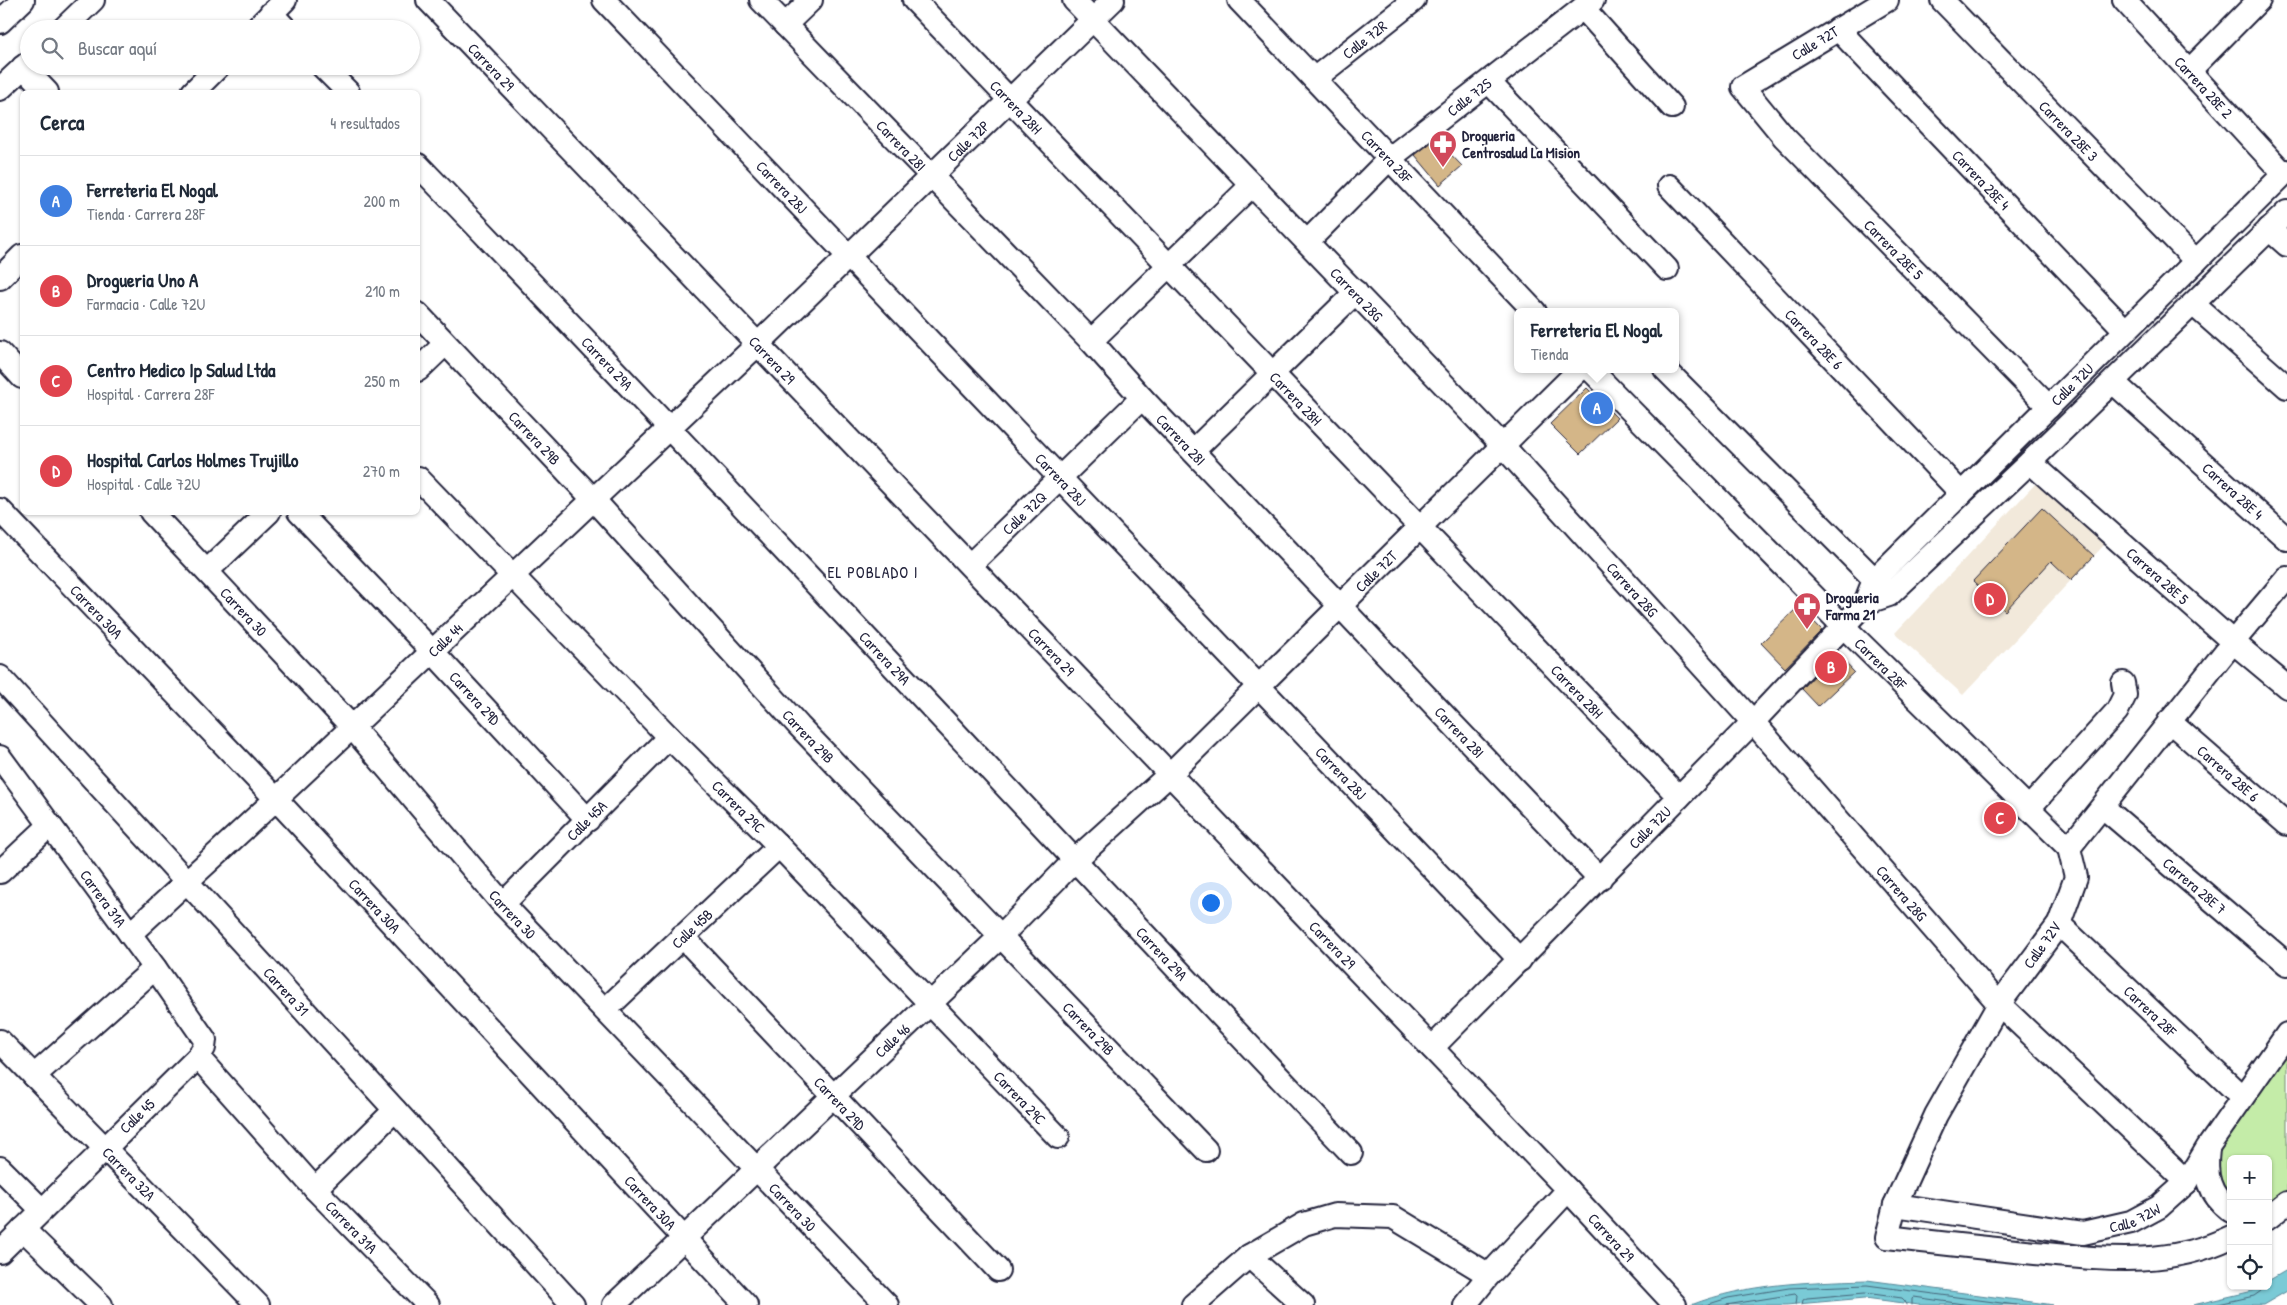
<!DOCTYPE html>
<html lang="es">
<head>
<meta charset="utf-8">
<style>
  :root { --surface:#fff; --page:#f6f6f7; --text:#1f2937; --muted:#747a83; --line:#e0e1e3; --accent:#111827 }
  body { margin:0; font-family:"Patrick Hand",sans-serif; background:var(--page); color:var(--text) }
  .controls { position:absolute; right:15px; bottom:15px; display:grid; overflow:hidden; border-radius:8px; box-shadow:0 1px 4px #0004 }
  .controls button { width:45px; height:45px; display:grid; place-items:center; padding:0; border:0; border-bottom:1px solid var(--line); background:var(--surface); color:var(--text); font:25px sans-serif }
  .you { position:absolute; left:1210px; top:902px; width:18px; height:18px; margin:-12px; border:4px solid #fff; border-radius:50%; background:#1a73e8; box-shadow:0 0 0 8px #1a73e833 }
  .badge { display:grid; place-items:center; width:32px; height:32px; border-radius:50%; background:var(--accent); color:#fff; font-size:16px; font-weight:700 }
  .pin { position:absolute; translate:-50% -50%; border:2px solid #fff; box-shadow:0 1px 5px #0006 }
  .popup { position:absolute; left:1514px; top:308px; width:165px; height:65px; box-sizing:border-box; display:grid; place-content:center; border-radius:8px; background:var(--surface); filter:drop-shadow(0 1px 4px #0005); font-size:16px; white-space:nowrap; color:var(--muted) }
  .popup b { font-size:19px; color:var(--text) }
  .popup::after { content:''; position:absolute; left:50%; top:100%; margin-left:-10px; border:10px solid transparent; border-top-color:var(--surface) }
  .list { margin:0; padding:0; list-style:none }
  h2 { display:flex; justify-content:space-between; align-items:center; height:65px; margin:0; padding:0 20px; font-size:21px }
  h2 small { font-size:16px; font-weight:400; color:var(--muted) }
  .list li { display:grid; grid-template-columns:32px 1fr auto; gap:15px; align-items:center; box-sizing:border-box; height:90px; padding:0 20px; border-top:1px solid var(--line) }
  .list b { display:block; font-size:19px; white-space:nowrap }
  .list p { margin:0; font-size:16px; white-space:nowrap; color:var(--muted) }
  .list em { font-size:16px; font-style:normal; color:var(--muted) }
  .icon { flex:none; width:28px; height:28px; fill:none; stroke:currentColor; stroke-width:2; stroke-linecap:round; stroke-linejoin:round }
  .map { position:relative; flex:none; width:2287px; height:1305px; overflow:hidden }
  .search { position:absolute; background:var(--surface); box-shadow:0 1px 4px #0004; left:20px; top:20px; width:400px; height:55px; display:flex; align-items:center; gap:12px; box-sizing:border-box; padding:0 18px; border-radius:28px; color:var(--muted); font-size:19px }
  .panel { position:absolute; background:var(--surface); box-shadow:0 1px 4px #0004; left:20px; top:90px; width:400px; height:425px; border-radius:8px }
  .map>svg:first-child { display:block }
</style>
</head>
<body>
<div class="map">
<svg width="2287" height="1305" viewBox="0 0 2287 1305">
  <rect width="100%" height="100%" fill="#fff"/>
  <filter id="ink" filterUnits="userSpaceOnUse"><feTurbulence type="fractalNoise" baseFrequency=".02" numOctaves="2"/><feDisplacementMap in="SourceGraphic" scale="10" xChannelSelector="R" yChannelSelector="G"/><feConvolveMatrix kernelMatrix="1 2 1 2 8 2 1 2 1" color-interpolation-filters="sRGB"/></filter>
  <g filter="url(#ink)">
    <path fill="#f2e9db" d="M2038 481 2106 543 1963 695 1895 633Z"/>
    <path fill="#c4eca8" stroke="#738772" d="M2287 1034V1203L2268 1215V1159H2231V1211L2206 1168Z"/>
    <path fill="#7acad6" stroke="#578798" d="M2287 1270V1291L2263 1305H2193L2253 1291 2260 1286H2268V1281Z
      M1867 1280 2047 1304 2053 1305H1919L1865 1298 1786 1305H1691C1748 1283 1807 1282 1867 1280Z"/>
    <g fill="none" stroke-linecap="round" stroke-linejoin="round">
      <path stroke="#456579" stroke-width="1" d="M1706 1305 1728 1298 1789 1288 1867 1285 2016 1305
        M1726 1305 1795 1294 1797 1296 1796 1305
        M1802 1305 1803 1300 1807 1298 1865 1293 1902 1298 1905 1301 1906 1305
        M1912 1305V1299L1914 1297 1970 1305
        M2214 1305 2254 1296 2261 1291 2262 1286"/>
    </g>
    <path fill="#d4b688" stroke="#22223b" d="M1436 139 1462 166 1440 185 1415 155Z
      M1587 388 1617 418 1580 454 1550 424Z
      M2042 508 2094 556 2071 580 2051 561 2005 611 1973 581Z
      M1799 606 1822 630 1785 668 1761 643Z
      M1836 653 1854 672 1818 706 1802 689Z"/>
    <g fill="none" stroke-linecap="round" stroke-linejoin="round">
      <g stroke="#22223b" stroke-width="26">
        <g id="minor">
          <path id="s1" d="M428 0 1568 1190 1675 1305"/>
          <path id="s2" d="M604 0 1520 960"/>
          <path id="s3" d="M761 0 1091 341 1142 398 1600 879"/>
          <path id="s4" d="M914 0 1679 797"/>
          <path id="s5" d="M1074 0 1503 446 1753 722 1999 1004 2187 1182"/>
          <path id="s6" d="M1239 0 1535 312"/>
          <path id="s7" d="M1887 0 1743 87 1784 137 2049 407"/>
          <path id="s8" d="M1942 0 2196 261"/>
          <path id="s9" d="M2124 0 2284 174"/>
          <path d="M1583 8 1672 107"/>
          <path d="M271 13 286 29"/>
          <path d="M0 22 23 0"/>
          <path d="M785 25 811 0"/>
          <path d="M63 29 93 0"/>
          <path d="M256 29 285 0"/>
          <path id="s10" d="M1838 29 2125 330"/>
          <path d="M322 66 348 92"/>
          <path d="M23 67 47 92"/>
          <path d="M2190 70 2259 0"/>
          <path id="s11" d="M1314 79 1414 0"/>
          <path d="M1489 82 1667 269"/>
          <path d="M0 89 29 62"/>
          <path d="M193 92 219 66"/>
          <path id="s12" d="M418 165C733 491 1039 825 1351 1153"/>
          <path id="s13" d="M1669 186 1961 493"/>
          <path d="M2269 229 2287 245"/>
          <path id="s14" d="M1307 242 1390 158 1593 0"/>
          <path d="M0 278 22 256"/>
          <path d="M2193 304 2287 387"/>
          <path id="s15" d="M418 314 593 499 799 726 1206 1150"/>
          <path d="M1091 341 1252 185"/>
          <path d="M0 353 22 377"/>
          <path id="s16" d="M1590 369 1843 626 2069 848"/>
          <path d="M1665 369 1885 590"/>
          <path d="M418 370 445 344"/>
          <path id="s17" d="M2113 382 2287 539"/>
          <path d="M1193 451 1356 292"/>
          <path id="s18" d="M2030 462 2233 642 2287 687"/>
          <path id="s19" d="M418 478 669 737 779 846 1058 1137"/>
          <path id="s20" d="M0 510 276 799 746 1305"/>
          <path id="s21" d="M151 512 352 727 503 904 887 1305"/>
          <path id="s22" d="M299 512 432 651 588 820"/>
          <path id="s23" d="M970 565 1142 398"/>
          <path d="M207 571 269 512"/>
          <path d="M1865 603 1889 595 2030 462 2287 212"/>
          <path id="s24" d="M0 677 573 1305"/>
          <path id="s25" d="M2169 721 2287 824"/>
          <path id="s26" d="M0 757 155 968 205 1040 204 1048 198 1057 0 1252"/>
          <path id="s27" d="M2103 807 2287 964"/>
          <path d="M2029 808 2117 711 2125 695 2123 683"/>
          <path d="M2069 848 2076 877 2059 924 1999 1004 1936 1115 1895 1205 1887 1237C1937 1243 1986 1248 2035 1253 2103 1259 2167 1268 2231 1237"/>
          <path d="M2069 848 2233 642 2287 578"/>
          <path d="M0 872 50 825"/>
          <path id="s28" d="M503 904 669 737"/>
          <path id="s29" d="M2059 924 2242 1097"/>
          <path id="s30" d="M130 934 276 799 758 344 1113 0"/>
          <path id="s31" d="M682 936 998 1270"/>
          <path id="s32" d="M605 1010 779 846"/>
          <path id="s33" d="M0 1041 258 1305"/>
          <path id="s34" d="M1432 1048 1753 722 1865 603 1874 580 2287 171"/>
          <path id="s35" d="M198 1057 315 1189 428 1305"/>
          <path d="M34 1076 155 968"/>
          <path d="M2208 1148C2205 1175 2208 1194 2231 1211"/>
          <path d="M0 1168 42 1210"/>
          <path d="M315 1189 395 1110"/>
          <path id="s36" d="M1895 1205 2083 1233 2131 1222 2159 1207 2187 1182 2208 1147 2287 1034"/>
          <path d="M2268 1218 2287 1203"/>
          <path d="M23 1229 101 1305"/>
          <path d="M1249 1256 1303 1305"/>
          <path id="s37" d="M614 1305 1000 937 1074 861 1170 774 1580 369"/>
          <path d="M1193 1305 1249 1256 1304 1224 1335 1215 1393 1217 1489 1275"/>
          <path d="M1465 1305 1489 1275 1568 1190"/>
        </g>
      </g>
      <use href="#minor" stroke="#fff" stroke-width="22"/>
    </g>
  </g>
  <defs>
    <g id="pharmacy-pin" transform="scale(1.4375)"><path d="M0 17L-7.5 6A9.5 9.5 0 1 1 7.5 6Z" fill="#d1495b" stroke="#fff"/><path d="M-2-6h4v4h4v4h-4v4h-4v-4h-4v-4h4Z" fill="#fff"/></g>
  </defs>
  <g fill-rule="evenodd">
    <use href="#pharmacy-pin" x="1443" y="144"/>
    <use href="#pharmacy-pin" x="1807" y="606"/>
  </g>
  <g text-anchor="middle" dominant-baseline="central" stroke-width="4.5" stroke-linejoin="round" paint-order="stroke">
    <g font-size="15" fill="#22223b" stroke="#fff">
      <text stroke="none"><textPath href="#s11" startOffset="64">Calle 72R</textPath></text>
      <text transform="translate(1815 43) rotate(-31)">Calle 72T</text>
      <text stroke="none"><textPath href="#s1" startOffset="92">Carrera 29</textPath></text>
      <text stroke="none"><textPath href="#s9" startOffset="118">Carrera 28E 2</textPath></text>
      <text stroke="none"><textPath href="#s14" startOffset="218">Calle 72S</textPath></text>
      <text stroke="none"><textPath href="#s4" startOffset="148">Carrera 28H</textPath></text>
      <text stroke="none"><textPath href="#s8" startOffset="182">Carrera 28E 3</textPath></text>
      <text stroke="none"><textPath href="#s30" startOffset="1154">Calle 72P</textPath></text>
      <text stroke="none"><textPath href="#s3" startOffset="202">Carrera 28I</textPath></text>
      <text stroke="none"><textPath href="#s6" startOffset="215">Carrera 28F</textPath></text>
      <text stroke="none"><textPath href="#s10" startOffset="208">Carrera 28E 4</textPath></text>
      <text stroke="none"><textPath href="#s2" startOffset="258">Carrera 28J</textPath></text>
      <text stroke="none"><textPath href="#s7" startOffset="390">Carrera 28E 5</textPath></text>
      <text stroke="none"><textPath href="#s5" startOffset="408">Carrera 28G</textPath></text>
      <text stroke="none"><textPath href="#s13" startOffset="211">Carrera 28E 6</textPath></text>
      <text stroke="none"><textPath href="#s1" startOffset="498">Carrera 29</textPath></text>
      <text stroke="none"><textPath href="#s12" startOffset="274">Carrera 29A</textPath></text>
      <text stroke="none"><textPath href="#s34" startOffset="924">Calle 72U</textPath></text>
      <text stroke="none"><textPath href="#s4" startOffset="552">Carrera 28H</textPath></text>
      <text stroke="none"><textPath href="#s15" startOffset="170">Carrera 29B</textPath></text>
      <text stroke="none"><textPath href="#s3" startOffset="608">Carrera 28I</textPath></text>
      <text stroke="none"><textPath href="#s2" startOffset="662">Carrera 28J</textPath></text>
      <text stroke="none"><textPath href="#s17" startOffset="162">Carrera 28E 4</textPath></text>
      <text stroke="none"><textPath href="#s23" startOffset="75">Calle 72Q</textPath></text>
      <text stroke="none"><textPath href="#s37" startOffset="1058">Calle 72T</textPath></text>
      <text stroke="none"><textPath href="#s18" startOffset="171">Carrera 28E 5</textPath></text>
      <text stroke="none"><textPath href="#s5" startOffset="812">Carrera 28G</textPath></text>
      <text stroke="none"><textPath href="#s21" startOffset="136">Carrera 30</textPath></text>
      <text stroke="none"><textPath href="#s20" startOffset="140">Carrera 30A</textPath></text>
      <text stroke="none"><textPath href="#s30" startOffset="431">Calle 44</textPath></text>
      <text stroke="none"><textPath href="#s1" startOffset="902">Carrera 29</textPath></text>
      <text stroke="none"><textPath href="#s12" startOffset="679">Carrera 29A</textPath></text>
      <text stroke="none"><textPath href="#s16" startOffset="414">Carrera 28F</textPath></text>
      <text stroke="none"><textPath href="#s4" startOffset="958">Carrera 28H</textPath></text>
      <text stroke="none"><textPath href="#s22" startOffset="256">Carrera 29D</textPath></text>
      <text stroke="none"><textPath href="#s3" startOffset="1012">Carrera 28I</textPath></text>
      <text stroke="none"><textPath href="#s15" startOffset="575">Carrera 29B</textPath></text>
      <text stroke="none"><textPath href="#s25" startOffset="79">Carrera 28E 6</textPath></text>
      <text stroke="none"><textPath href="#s2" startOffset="1068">Carrera 28J</textPath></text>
      <text stroke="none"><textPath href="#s19" startOffset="459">Carrera 29C</textPath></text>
      <text stroke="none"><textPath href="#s28" startOffset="118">Calle 45A</textPath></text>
      <text stroke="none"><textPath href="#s34" startOffset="310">Calle 72U</textPath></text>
      <text stroke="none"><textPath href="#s27" startOffset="121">Carrera 28E 7</textPath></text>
      <text stroke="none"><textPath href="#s5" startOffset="1218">Carrera 28G</textPath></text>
      <text stroke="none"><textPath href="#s26" startOffset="175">Carrera 31A</textPath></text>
      <text stroke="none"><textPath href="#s20" startOffset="545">Carrera 30A</textPath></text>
      <text stroke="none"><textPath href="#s21" startOffset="541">Carrera 30</textPath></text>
      <text stroke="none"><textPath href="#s32" startOffset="119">Calle 45B</textPath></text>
      <text stroke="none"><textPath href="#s1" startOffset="1308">Carrera 29</textPath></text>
      <text transform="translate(2042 945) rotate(-55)">Calle 72V</text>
      <text stroke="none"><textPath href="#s12" startOffset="1084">Carrera 29A</textPath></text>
      <text stroke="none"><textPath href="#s24" startOffset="425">Carrera 31</textPath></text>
      <text stroke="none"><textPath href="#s29" startOffset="126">Carrera 28F</textPath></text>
      <text stroke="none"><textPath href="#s15" startOffset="980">Carrera 29B</textPath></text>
      <text stroke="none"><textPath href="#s37" startOffset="384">Calle 46</textPath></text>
      <text stroke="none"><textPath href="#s19" startOffset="864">Carrera 29C</textPath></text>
      <text stroke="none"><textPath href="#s31" startOffset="230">Carrera 29D</textPath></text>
      <text transform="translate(137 1116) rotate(-44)">Calle 45</text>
      <text stroke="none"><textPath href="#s33" startOffset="185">Carrera 32A</textPath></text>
      <text stroke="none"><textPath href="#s20" startOffset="950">Carrera 30A</textPath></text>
      <text stroke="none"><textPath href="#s21" startOffset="946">Carrera 30</textPath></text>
      <text stroke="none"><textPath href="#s36" startOffset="244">Calle 72W</textPath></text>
      <text stroke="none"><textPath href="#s35" startOffset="229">Carrera 31A</textPath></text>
      <text stroke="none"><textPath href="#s1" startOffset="1712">Carrera 29</textPath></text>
    </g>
    <g font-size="15" font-weight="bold" fill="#22223b" stroke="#fff" text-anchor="start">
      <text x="1462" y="135">Drogueria<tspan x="1462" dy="17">Centrosalud La Mision</tspan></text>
      <text x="1826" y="597">Drogueria<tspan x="1826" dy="17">Farma 21</tspan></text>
    </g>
    <g font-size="16" letter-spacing="1" fill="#22223b" stroke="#fff">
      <text x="873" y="572">EL POBLADO I</text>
    </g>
  </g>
</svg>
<div class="controls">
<button>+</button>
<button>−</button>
<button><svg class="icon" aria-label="locate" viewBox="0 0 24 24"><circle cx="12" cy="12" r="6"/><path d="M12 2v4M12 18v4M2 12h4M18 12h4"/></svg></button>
</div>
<div class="you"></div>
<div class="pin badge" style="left:1597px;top:408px;background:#3f7fe0">A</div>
<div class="popup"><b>Ferreteria El Nogal</b>Tienda</div>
<div class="pin badge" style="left:1831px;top:667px;background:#e0444e">B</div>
<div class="pin badge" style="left:2000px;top:818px;background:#e0444e">C</div>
<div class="pin badge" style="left:1990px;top:599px;background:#e0444e">D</div>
<div class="search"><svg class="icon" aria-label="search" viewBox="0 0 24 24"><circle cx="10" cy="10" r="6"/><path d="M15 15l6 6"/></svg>Buscar aquí</div>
<section class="panel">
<h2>Cerca<small>4 resultados</small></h2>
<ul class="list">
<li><span class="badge" style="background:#3f7fe0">A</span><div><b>Ferreteria El Nogal</b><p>Tienda · Carrera 28F</p></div><em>200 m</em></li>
<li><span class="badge" style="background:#e0444e">B</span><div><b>Drogueria Uno A</b><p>Farmacia · Calle 72U</p></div><em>210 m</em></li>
<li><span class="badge" style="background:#e0444e">C</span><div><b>Centro Medico Ip Salud Ltda</b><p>Hospital · Carrera 28F</p></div><em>250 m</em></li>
<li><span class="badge" style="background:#e0444e">D</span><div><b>Hospital Carlos Holmes Trujillo</b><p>Hospital · Calle 72U</p></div><em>270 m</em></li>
</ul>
</section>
</div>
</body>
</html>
